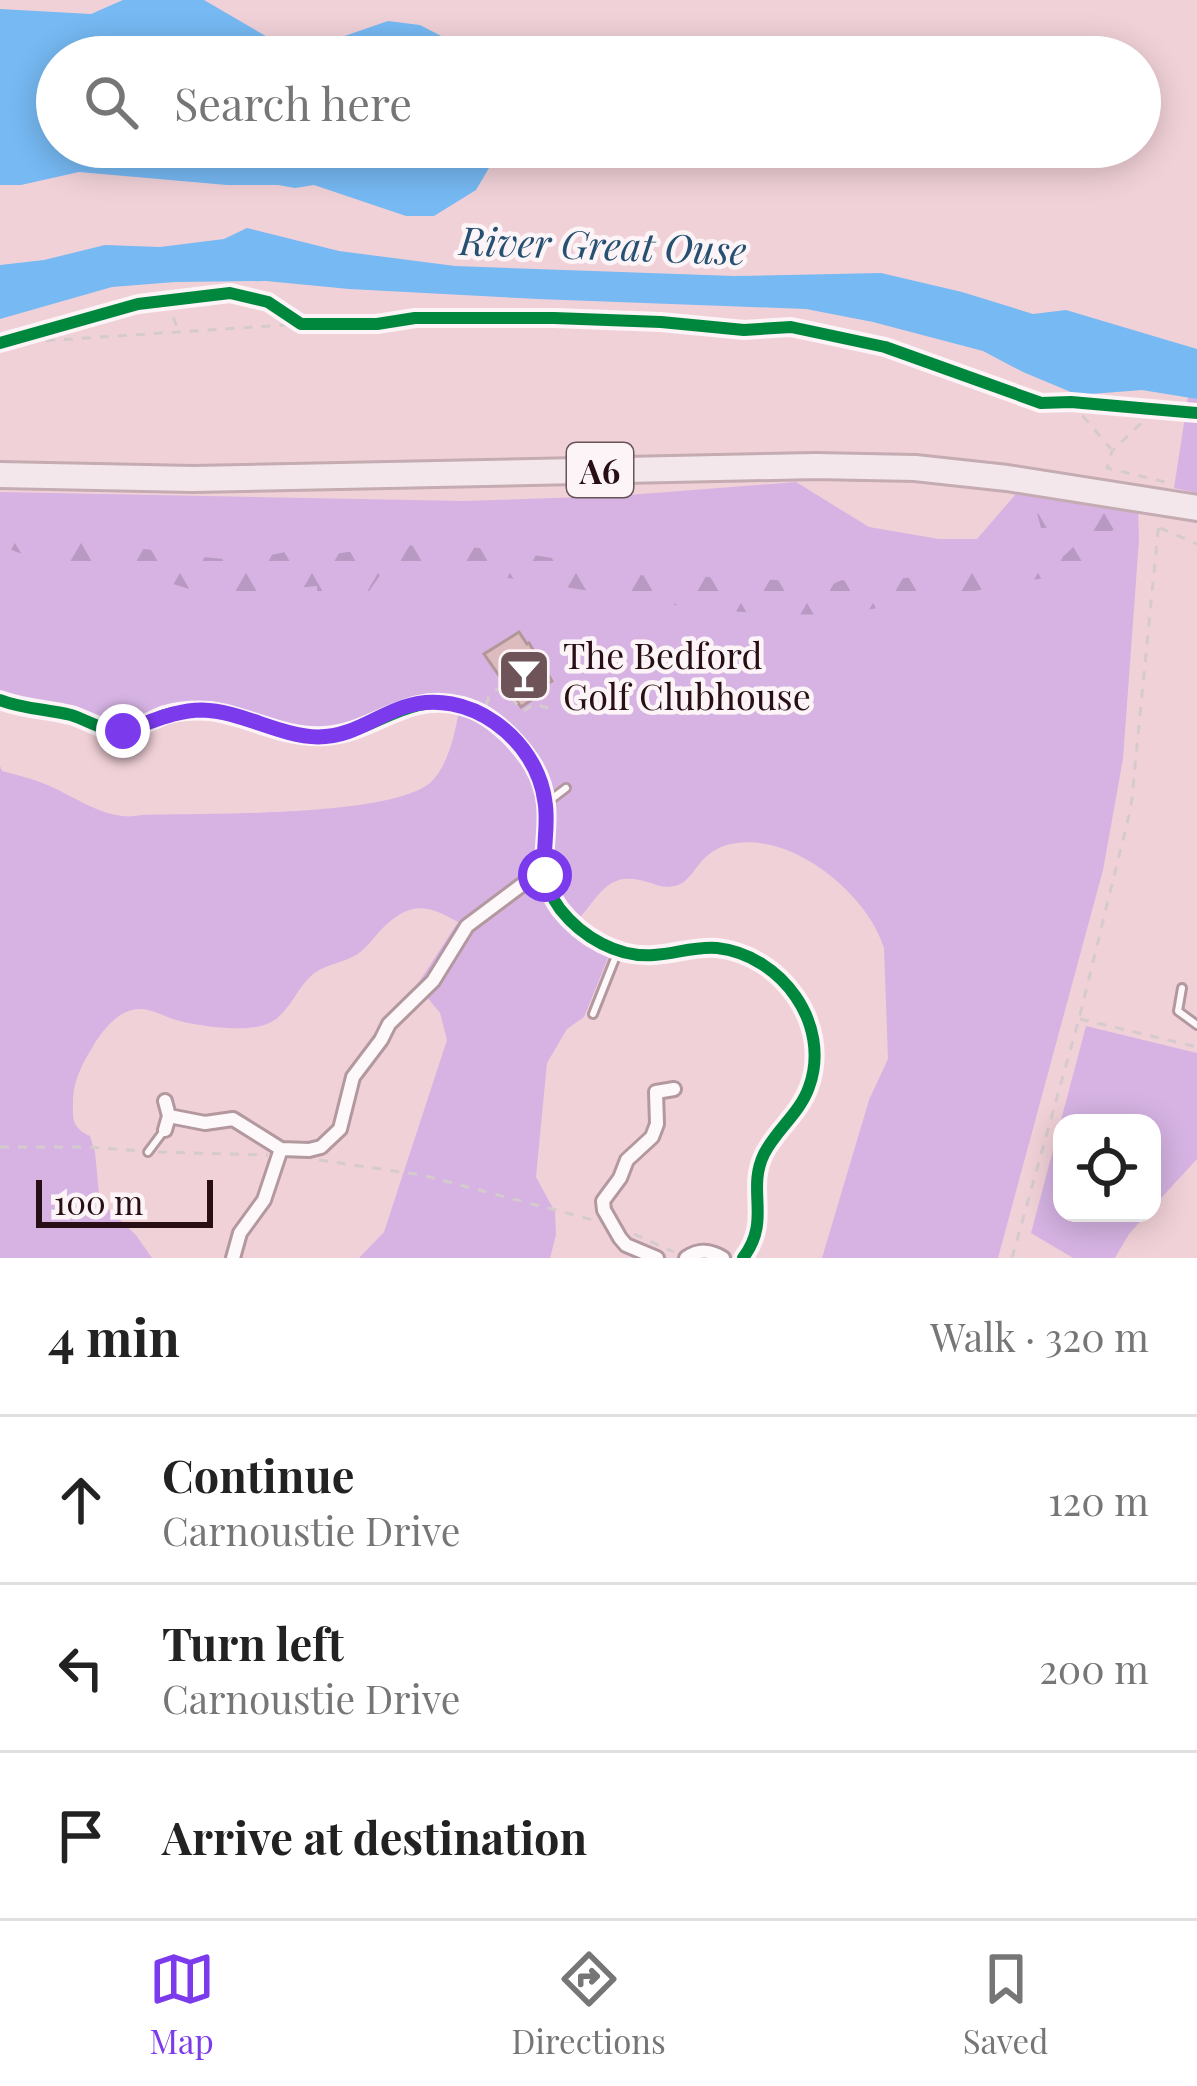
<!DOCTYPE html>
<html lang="en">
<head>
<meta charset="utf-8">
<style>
  :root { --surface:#fff; --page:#f2f2f2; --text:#222; --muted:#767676; --line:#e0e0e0; --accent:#7c3aed }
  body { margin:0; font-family:"Playfair Display",serif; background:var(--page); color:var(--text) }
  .controls { position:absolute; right:36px; bottom:36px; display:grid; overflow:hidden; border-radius:24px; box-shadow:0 6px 30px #0003 }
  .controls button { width:108px; height:108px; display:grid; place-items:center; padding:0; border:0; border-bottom:3px solid var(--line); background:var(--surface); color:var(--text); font:60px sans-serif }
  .scale { position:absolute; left:36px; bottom:30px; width:177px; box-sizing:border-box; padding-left:12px; border:6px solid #280f15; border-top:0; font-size:33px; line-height:42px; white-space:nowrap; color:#280f15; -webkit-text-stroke:9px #fcf4f6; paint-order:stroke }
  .stop { position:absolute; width:36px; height:36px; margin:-27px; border:9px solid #7c3aed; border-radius:50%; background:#fff }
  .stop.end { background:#7c3aed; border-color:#fff; box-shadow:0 3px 12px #0008 }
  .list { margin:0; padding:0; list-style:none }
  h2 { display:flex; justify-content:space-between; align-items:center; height:156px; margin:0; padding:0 48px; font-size:51px }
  h2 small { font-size:39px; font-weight:400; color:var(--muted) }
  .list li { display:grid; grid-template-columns:78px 1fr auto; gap:36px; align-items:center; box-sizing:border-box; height:168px; padding:0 48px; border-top:3px solid var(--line) }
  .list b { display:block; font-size:45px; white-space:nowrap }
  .list p { margin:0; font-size:39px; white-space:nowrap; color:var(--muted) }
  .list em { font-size:39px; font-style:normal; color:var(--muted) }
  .icon { flex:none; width:66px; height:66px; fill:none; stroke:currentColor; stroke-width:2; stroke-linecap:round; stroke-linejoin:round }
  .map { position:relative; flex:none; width:1197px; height:1258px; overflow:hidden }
  .search { position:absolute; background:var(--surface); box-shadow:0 6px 30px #0003; left:36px; right:36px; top:36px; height:132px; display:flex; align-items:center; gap:30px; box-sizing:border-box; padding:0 42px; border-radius:66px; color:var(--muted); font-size:45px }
  .sheet { height:660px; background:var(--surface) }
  nav { display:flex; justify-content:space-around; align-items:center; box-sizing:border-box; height:168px; border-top:3px solid var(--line); background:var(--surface); font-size:33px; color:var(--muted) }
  nav a { display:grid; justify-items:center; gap:6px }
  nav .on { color:var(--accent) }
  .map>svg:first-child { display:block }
</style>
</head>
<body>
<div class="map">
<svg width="1197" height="1258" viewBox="0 0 1197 1258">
  <defs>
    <pattern id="forest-firs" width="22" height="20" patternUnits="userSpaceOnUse" patternTransform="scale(3)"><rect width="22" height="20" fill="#d6b3e3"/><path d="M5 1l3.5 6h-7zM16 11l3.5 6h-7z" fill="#b899c2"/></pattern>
  </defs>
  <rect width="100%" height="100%" fill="#f1d1d8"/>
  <path fill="#d6b3e3" d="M1188 397 1197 399V493L1174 488Z
    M796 482 869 527 939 539H977L1021 488 1138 506 1139 540 1123 759 1103 870 998 1258H822L869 1100 888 1059 884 948C867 892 787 828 727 845 697 854 696 878 678 885 668 888 660 887 651 883 609 869 603 891 577 921L612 948 584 1017 567 1029 547 1063 536 1177 555 1212 556 1235 550 1258H359L384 1232 447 1040 440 1013 417 985 458 922C424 902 407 902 378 933 373 939 366 948 359 953 344 964 324 963 310 977 295 991 288 1016 267 1024 246 1033 197 1026 176 1020 165 1017 152 1009 141 1009 119 1008 101 1032 92 1048 82 1064 74 1080 73 1099 73 1119 71 1127 90 1136L95 1152 99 1194 103 1204 136 1235 152 1258H0V766L2 771C15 774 28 778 40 782 73 794 106 823 141 815 197 813 399 818 433 780 449 762 455 733 459 710 409 701 373 738 325 742 289 745 252 724 217 717 182 711 150 730 117 734 96 736 75 721 55 716 37 712 18 709 0 705V492L464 501 615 496Z
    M1086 1026 1197 1053V1159L1152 1208V1123H1062V1213H1148L1129 1234 1115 1258H1073L1031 1233Z"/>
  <path fill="url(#forest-firs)" d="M1021 488 1138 506 1134 521 1102 535 1097 540H1109L1093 568 1079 567 1059 575 964 593 956 588C914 599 870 613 827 614 758 617 688 606 619 599L615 595 426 565 381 574 367 594 330 599 317 593V586L212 596 157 579 51 566 0 545V523L71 539 203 557 244 561 285 552 305 561 317 556C351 552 386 546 421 545 497 545 571 561 646 576L654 573 692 582 702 576 745 583 755 579 794 581 824 588 842 580 878 586 897 579 966 571 1065 555 1073 547 1075 518 1063 511 1053 528H1041L1036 509 1019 503Z"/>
  <path fill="#76b9f3" d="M123 0H204L276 42 304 50 388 21 420 25 445 38 466 57H57V147H496L489 168 476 190 434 216H406L314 185 295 188 278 185H227L79 172 21 185H0V9L91 14Z
    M247 228 339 251 455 266 734 276 881 273 962 292 1033 314 1066 310 1197 349V399L1142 390 1078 395 1023 372 983 351 873 322 806 309 538 299 349 289 266 281 175 282 112 287 0 319V265L44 260 105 245 160 247 224 239Z"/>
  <path fill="#ddbbbe" stroke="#b29799" stroke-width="3" d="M519 632 527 644 529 643 552 681 539 689 542 693 521 707 484 654Z"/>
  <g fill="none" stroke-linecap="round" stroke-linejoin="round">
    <g stroke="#b3999f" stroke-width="12">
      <path id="lane" d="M549 801 566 788
        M1182 988 1178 1011 1197 1025
        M593 1014 618 951
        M148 1152 163 1132"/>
    </g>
    <g stroke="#b3999f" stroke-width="18">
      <path id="street" d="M0 700C23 709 47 709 71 715 87 720 105 732 122 731 138 730 151 720 165 715 179 711 196 710 210 711 249 716 284 739 324 736 376 733 406 691 462 706 481 711 494 721 508 734 528 754 543 775 546 804 550 843 533 872 560 909 582 937 618 958 654 955 675 954 695 946 717 948 781 955 832 1024 809 1087 800 1113 776 1130 764 1154 746 1191 772 1220 743 1258
        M169 1116 205 1123 233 1119 281 1149 309 1150 321 1147 340 1129 353 1077 381 1040 389 1024 433 981 467 926 523 884 545 875
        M165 1130 169 1116 165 1101
        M233 1258 240 1233 264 1200 281 1149
        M657 1258 626 1245 620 1238 604 1210 603 1201 620 1178 627 1160 652 1137 657 1124 656 1092 674 1089
        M686 1258C699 1249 710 1250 723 1258"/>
    </g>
    <g stroke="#c4acb2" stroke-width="30">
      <path id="highway" d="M0 475 193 479 816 466 915 468 1007 478 1197 508"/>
    </g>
    <path stroke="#d5cbcd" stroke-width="3" stroke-dasharray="9 9" stroke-linecap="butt" d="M166 301 179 331
      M0 343 138 304 230 293 268 302 301 324H377L415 318H554L661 322 744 330 791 327 885 347 1041 403 1071 402 1197 413
      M10 343 300 324
      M1071 402 1111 449
      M1154 411 1112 451 1107 468 1165 482 1164 488
      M1160 528 1197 544
      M502 682 519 708 525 710 534 704 552 709
      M486 705 490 694 502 686
      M1080 1019 1197 1047
      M0 1147H87L142 1151
      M158 1152 268 1155
      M319 1160 422 1175 597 1221
      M634 1234 674 1252
      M1012 1258 1079 1019 1131 807 1159 521"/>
    <use href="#lane" stroke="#fdf8f9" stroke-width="6"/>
    <use href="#street" stroke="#fdf8f9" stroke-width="12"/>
    <use href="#highway" stroke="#f4e7eb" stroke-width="24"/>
    <g stroke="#fcf4f6" stroke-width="20">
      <path id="cycleway" d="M0 343 138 304 230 293 268 302 301 324H377L415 318H554L661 322 744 330 791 327 885 347 1041 403 1071 402 1197 413
        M0 700C23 709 47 709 71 715 87 720 105 732 122 731 138 730 151 720 165 715 179 711 196 710 210 711 249 716 284 739 324 736 376 733 406 691 462 706 481 711 494 721 508 734 528 754 543 775 546 804 550 843 533 872 560 909 582 937 618 958 654 955 675 954 695 946 717 948 781 955 832 1024 809 1087 800 1113 776 1130 764 1154 746 1191 772 1220 743 1258"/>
    </g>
    <use href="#cycleway" stroke="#00873e" stroke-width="12"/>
  </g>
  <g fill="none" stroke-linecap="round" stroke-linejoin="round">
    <path stroke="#7c3aed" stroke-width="15" d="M123 731C150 723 174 710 202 710 242 711 278 736 318 737 352 737 374 717 404 707 467 686 537 738 545 802 549 826 542 850 545 875"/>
  </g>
  <defs>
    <g id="bar-square" transform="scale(2.7)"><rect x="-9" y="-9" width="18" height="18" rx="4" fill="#6e5359" stroke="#fcf4f6"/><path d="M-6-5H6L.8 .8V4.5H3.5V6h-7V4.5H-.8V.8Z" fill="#fff"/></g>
  </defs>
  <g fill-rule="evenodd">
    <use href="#bar-square" x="524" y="675"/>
  </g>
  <g text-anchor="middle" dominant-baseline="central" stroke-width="9" stroke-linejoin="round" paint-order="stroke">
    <rect fill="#fcf4f6" stroke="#685458" stroke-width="3" x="567" y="443" width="66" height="54" rx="9"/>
    <g font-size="33" font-weight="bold" fill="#280f15">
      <text x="600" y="470">A6</text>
    </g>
    <g font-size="36" fill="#280f15" stroke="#fcf4f6" text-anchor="start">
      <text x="563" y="654">The Bedford<tspan x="563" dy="41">Golf Clubhouse</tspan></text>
    </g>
    <g font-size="39" font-style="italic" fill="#255071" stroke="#fcf4f6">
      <text transform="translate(603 244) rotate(2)">River Great Ouse</text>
    </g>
  </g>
</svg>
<div class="controls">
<button><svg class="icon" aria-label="locate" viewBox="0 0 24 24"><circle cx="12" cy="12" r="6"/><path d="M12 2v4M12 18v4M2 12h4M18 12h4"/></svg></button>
</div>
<div class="scale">100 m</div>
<div class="stop" style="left:545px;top:875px"></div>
<div class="stop end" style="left:123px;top:731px"></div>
<div class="search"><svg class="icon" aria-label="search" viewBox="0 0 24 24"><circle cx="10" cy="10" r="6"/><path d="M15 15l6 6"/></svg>Search here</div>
</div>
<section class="sheet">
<h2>4 min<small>Walk · 320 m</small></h2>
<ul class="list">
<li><svg class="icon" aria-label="ahead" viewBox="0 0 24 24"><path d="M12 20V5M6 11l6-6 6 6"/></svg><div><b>Continue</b><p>Carnoustie Drive</p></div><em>120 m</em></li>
<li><svg class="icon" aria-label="left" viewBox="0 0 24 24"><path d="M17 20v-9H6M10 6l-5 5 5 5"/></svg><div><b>Turn left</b><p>Carnoustie Drive</p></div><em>200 m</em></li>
<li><svg class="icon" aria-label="arrive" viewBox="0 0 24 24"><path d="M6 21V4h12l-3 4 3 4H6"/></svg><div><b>Arrive at destination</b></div></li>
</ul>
</section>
<nav>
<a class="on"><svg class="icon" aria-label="map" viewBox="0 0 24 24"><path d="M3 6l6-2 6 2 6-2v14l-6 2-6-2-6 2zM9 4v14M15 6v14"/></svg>Map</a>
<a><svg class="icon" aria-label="directions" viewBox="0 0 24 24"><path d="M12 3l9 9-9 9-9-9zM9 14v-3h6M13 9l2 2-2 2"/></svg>Directions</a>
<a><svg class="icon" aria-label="saved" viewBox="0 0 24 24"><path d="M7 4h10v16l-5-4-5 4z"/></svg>Saved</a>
</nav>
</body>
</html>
